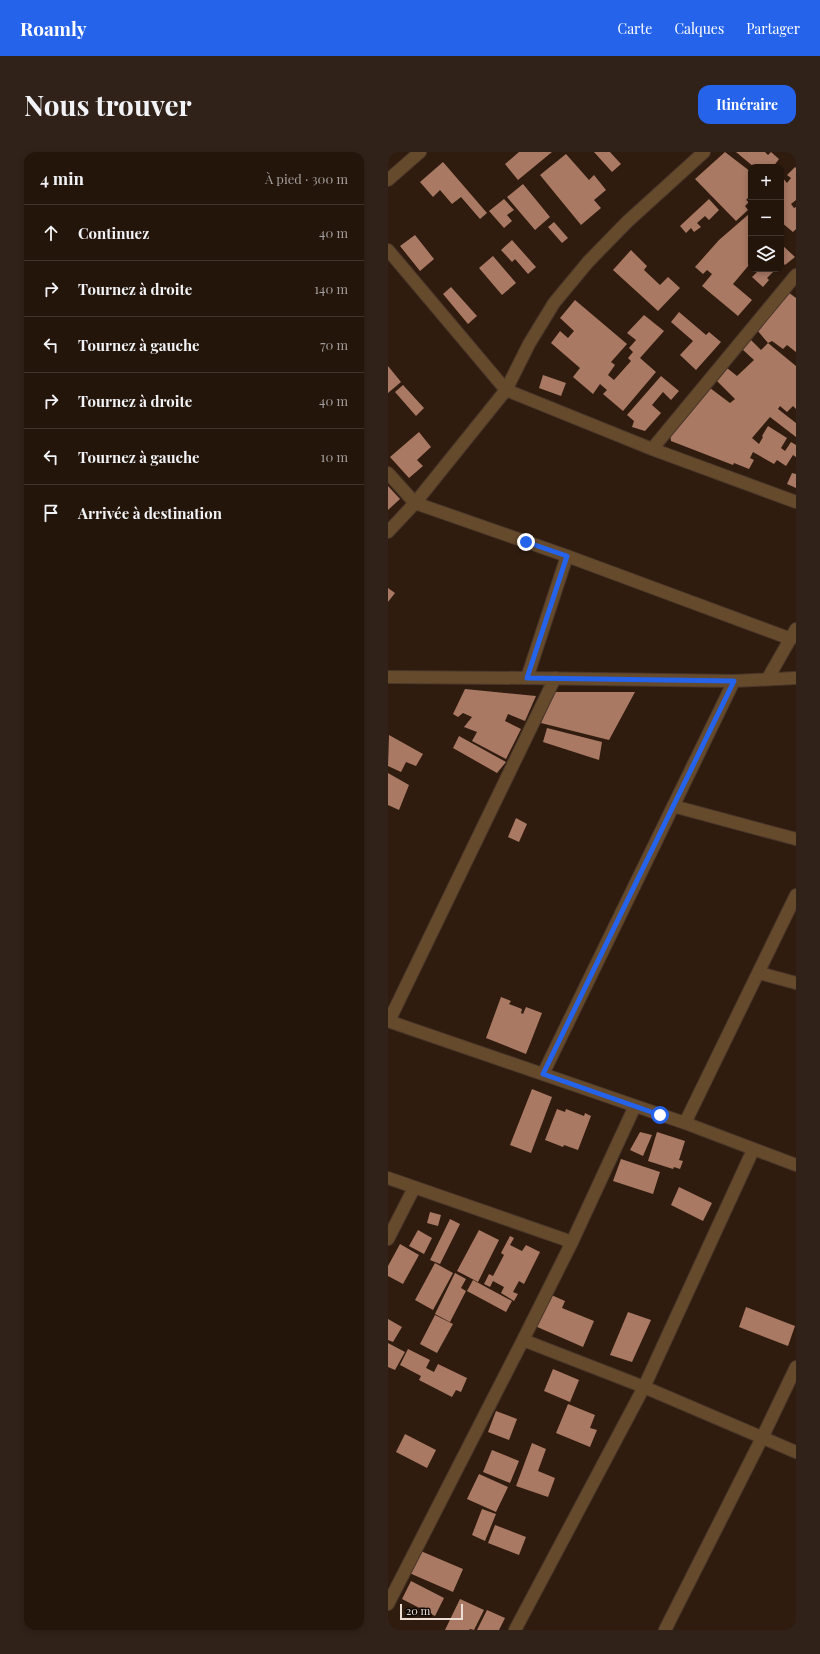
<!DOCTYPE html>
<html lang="fr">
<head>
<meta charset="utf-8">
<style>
  :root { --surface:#24150b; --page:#302219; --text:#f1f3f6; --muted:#a39f9d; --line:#41342c; --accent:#2563eb }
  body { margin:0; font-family:"Playfair Display",serif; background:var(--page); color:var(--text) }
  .controls { position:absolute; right:12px; top:12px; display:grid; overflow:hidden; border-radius:8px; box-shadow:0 2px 6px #0003 }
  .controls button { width:36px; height:36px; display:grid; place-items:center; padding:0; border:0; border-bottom:1px solid var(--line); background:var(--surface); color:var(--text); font:20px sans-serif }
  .scale { position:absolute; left:12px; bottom:10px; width:63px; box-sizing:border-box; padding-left:4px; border:2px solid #ebddd4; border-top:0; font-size:11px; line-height:14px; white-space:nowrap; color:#ebddd4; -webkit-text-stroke:3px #110904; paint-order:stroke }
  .stop { position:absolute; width:12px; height:12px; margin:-9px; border:3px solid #2563eb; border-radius:50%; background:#fff }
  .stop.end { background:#2563eb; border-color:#fff; box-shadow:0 1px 4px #0008 }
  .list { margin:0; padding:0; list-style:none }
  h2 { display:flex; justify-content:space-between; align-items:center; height:52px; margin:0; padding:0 16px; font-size:17px }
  h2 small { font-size:13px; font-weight:400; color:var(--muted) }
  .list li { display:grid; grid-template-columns:26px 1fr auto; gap:12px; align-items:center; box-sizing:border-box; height:56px; padding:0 16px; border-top:1px solid var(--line) }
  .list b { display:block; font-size:15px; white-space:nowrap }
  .list em { font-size:13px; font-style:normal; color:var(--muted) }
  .icon { flex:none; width:22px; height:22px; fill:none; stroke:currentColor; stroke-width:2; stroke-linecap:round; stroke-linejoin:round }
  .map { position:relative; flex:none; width:408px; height:1478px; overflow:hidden; border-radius:12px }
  header { display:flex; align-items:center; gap:24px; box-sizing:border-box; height:56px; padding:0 20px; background:var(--accent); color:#fff }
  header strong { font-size:19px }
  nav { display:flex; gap:22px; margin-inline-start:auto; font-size:14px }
  .intro { display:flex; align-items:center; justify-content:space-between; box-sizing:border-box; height:96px; padding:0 24px }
  h1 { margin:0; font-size:28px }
  .button { padding:10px 18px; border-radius:12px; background:var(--accent); color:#fff; font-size:14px; font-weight:700 }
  main { display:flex; gap:24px; padding:0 24px }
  aside { flex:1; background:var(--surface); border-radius:12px; box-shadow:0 2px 6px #0003 }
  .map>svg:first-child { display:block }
</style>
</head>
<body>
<header>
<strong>Roamly</strong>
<nav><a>Carte</a><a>Calques</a><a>Partager</a></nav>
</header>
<div class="intro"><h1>Nous trouver</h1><a class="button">Itinéraire</a></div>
<main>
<aside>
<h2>4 min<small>À pied · 300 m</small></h2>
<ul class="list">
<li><svg class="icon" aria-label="ahead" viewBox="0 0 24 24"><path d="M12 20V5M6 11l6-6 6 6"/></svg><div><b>Continuez</b></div><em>40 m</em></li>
<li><svg class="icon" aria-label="right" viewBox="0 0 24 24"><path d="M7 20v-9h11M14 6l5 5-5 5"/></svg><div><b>Tournez à droite</b></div><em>140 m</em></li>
<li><svg class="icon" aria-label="left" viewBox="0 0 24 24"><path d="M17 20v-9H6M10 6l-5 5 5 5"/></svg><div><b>Tournez à gauche</b></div><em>70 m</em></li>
<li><svg class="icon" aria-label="right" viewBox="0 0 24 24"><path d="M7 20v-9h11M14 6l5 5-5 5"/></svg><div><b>Tournez à droite</b></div><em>40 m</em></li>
<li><svg class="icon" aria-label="left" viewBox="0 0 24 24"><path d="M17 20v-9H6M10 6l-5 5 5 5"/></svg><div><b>Tournez à gauche</b></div><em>10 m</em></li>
<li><svg class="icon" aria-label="arrive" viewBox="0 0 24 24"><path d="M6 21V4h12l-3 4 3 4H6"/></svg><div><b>Arrivée à destination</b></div></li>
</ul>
</aside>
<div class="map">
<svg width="408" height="1478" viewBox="0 0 408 1478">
  <rect width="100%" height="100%" fill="#301c0f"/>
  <path fill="#a97964" d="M131 0H164L130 28 117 12Z
    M206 0H222L233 12 224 20Z
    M337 0 363 20V46L361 45 358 48 361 50 357 54 360 58 348 69 307 27Z
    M348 0H377L380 3 383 0 391 7 385 15H366Z
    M178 2 201 28 206 23 218 38 206 48 213 56 193 73 152 23Z
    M55 10 99 61 92 67 73 45 64 52 52 38 45 45 32 30Z
    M407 15 408 16V48L403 52 406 56 408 55V77L405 80 393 70V26L394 25 399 31 403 26 399 23Z
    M135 32 162 65 147 78 119 45Z
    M116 47 126 58 119 63 124 69 116 76 101 59Z
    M321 47 331 58 321 68 317 64 309 71 313 75 306 80 303 76 298 81 292 74Z
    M361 62 363 64V114L361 113 345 132 364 148 350 164 314 134 324 122 319 118 315 122 307 115 331 88Z
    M166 70 180 86 174 91 160 75Z
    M27 83 46 107 32 119 12 94Z
    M124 88 148 115 140 122 127 107 124 110 113 98Z
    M393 92 407 105 397 113 395 111 393 113Z
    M243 98 259 114 256 118 272 133 280 125 292 136 270 159 225 118Z
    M105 104 128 131 114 143 91 116Z
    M367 117H388L379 126 381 128 375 135 364 125 370 119Z
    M63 135 89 164 80 172 55 142Z
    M400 140 408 146V200L399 193 395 197 384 189 380 191 369 178Z
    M187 148 239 192 223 210 227 213 220 223 226 228 243 209 240 206 245 200 241 196 248 188 239 181 256 163 276 179 252 206 268 220 235 259 215 242 219 238 212 232 205 242 185 225 192 216 163 191 172 179 180 186 186 179 172 166Z
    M291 160 318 183 321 180 333 190 308 218 292 203 305 189 283 170Z
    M363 188 373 198 380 191 408 214V257L405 254 399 260 392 254 390 257 408 271V285L382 265 364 286 371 292 375 285 374 284 380 274 399 286 393 296 397 299 403 290 408 293V305L405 303 398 314 389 308 386 312 365 300 362 306 366 308 361 317 346 311 345 313 283 289 282 282 322 236 342 251 347 247 329 229 339 216 349 224 366 208 354 197Z
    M0 214 13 230 0 241Z
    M155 223 178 231 173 244 151 236Z
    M273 224 291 239 283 248 275 240 264 253 273 261 257 279 244 275 246 269 239 263Z
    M15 233 36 256 28 264 7 240Z
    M31 280 43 295 29 308 35 314 21 326 2 305Z
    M404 321 408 322V336L399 332Z
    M0 334 12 347 0 358Z
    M0 436 7 441 0 450Z
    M77 537 148 544 137 569 120 562 117 569 133 577 118 607 84 589 89 580 76 575 84 565 75 561 70 565 65 562Z
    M166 540H247L221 588 153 571Z
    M159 576 214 590 211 608 155 590Z
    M1 583 35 602 28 614 18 610 13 620 0 614Z
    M71 584 118 610 109 621 65 596Z
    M0 621 21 633 11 658 0 653Z
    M128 666 139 672 131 690 120 685Z
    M113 845 123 849 121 852 134 857 133 861 135 862 138 855 154 861 138 902 98 886Z
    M144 937 164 945 143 1001 122 993Z
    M169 957 177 960 178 957 196 964 197 961 203 964 190 998 176 993 175 995 157 988Z
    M252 980 264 983 255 1004 242 998Z
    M269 980 297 989 291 1008 295 1009 292 1017 286 1015 285 1017 260 1009Z
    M233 1007 272 1020 265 1042 225 1029Z
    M291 1035 324 1051 315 1069 283 1053Z
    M42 1060 53 1063 50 1074 39 1071Z
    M62 1067 72 1072 52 1112 42 1108Z
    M30 1078 44 1086 36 1102 21 1094Z
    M91 1078 111 1088 90 1130 69 1119Z
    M122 1084 126 1086 122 1093 134 1099 138 1093 152 1100 136 1132 131 1129 125 1140 130 1142 126 1149 113 1141 116 1135 105 1129 102 1135 96 1132 101 1122 105 1124 116 1103 113 1101Z
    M12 1092 31 1103 15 1132 0 1124V1114Z
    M47 1111 65 1121 45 1158 27 1148Z
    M67 1121 78 1127 73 1136 78 1139 62 1170 47 1162Z
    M85 1128 124 1149 118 1160 79 1139Z
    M161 1142 177 1149 174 1156 206 1169 195 1195 147 1174Z
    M358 1155 407 1174 400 1194 351 1175Z
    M240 1160 263 1168 244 1210 222 1203Z
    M47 1163 65 1172 49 1201 32 1192Z
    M0 1167 14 1175 5 1190 0 1188Z
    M0 1191 17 1200 7 1218 0 1215Z
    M20 1197 42 1208 38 1216 46 1220 50 1212 79 1226 73 1240 68 1238 64 1245 31 1228 33 1224 12 1213Z
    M165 1217 191 1228 182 1250 156 1239Z
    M180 1252 207 1263 202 1276 209 1278 202 1295 168 1281Z
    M108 1259 129 1267 121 1288 100 1280Z
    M17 1282 48 1298 39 1316 8 1300Z
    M144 1291 158 1297 150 1319 167 1326 160 1345 128 1334Z
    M104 1298 131 1309 122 1331 95 1320Z
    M91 1322 120 1335 108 1360 79 1347Z
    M94 1357 108 1362 97 1389 84 1383Z
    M107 1373 138 1385 131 1403 100 1391Z
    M28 1397 75 1417 65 1440 19 1420Z
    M23 1429 56 1446 47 1464 14 1447Z
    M72 1447 96 1458 86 1478 82 1477 81 1478H57Z
    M99 1458 117 1466 111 1478H89Z"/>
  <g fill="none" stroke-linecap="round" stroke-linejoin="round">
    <g stroke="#4a372b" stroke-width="14">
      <path id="minor" d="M0 28 32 0
        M0 98 118 238 264 297 408 350
        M264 297 408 123
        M0 321 27 351 179 404 403 487
        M0 380 27 351 118 238 141 192 166 151 200 110 239 70 316 0
        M0 525 139 526 346 529 408 526
        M139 526 179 404
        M380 526 408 477
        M285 654 408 687
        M371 821 408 831
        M0 869 297 971 408 1013
        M1 869 167 526
        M155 922 346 529
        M297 971 408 743
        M0 1026 184 1090
        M0 1087 26 1036
        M135 1188 256 1235 408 1300
        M0 1452 135 1188 184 1090 247 954
        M127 1478 256 1235 365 998
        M277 1478 374 1286 408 1215"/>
    </g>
    <use href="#minor" stroke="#664a2c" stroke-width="12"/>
  </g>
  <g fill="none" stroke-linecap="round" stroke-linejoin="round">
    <path stroke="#2563eb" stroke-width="5" d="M138 390 179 404 139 526 346 529 155 922 272 963"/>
  </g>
</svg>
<div class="controls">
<button>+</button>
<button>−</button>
<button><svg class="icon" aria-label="layers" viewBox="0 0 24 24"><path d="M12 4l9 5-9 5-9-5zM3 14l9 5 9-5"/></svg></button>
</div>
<div class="scale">20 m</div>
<div class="stop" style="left:272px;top:963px"></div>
<div class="stop end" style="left:138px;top:390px"></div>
</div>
</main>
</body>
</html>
